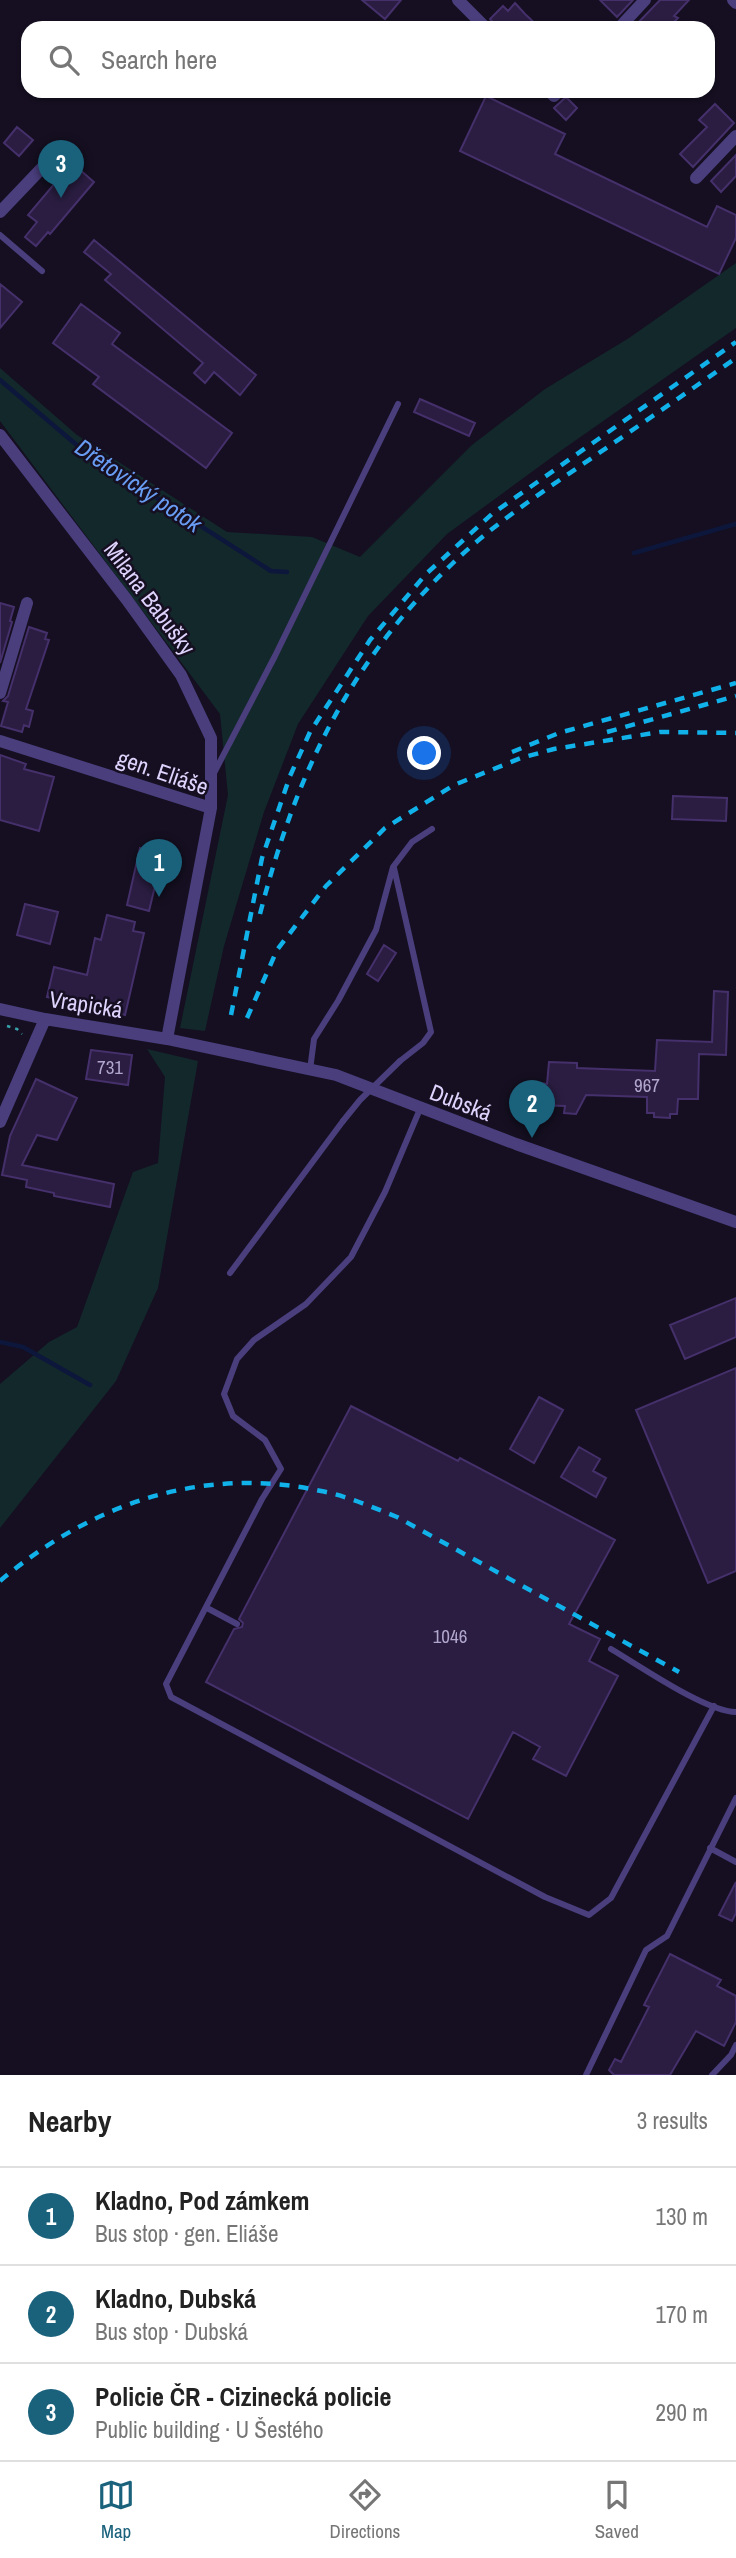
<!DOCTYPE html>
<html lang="en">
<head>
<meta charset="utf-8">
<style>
  :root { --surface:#fff; --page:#f6f6f6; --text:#222; --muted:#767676; --line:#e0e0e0; --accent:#1a627c }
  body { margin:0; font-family:"Archivo Narrow",sans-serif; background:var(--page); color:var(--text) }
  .you { position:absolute; left:425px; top:754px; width:24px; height:24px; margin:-18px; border:5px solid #fff; border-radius:50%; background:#1a73e8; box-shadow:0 0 0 10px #1a73e833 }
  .badge { display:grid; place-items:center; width:46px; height:46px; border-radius:50%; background:var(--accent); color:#fff; font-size:23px; font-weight:700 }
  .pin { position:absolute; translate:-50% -58px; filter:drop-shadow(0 2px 4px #0008) }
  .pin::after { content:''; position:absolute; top:37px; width:24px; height:21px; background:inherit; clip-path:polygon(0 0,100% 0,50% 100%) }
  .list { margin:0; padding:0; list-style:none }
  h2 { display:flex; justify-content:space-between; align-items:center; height:91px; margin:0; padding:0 28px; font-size:30px }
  h2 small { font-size:23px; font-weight:400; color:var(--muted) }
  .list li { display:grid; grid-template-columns:46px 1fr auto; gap:21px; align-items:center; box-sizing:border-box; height:98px; padding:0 28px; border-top:2px solid var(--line) }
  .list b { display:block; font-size:26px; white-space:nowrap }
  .list p { margin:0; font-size:23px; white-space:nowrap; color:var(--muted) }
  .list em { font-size:23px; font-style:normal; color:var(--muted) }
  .icon { flex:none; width:38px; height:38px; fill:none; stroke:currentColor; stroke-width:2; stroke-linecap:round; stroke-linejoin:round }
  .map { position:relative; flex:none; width:736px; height:2075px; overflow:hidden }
  .search { position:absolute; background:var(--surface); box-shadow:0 2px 5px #0004; left:21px; right:21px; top:21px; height:77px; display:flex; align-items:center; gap:18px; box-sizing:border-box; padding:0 24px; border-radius:21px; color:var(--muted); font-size:26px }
  .sheet { height:385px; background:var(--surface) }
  nav { display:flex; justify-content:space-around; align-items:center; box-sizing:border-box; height:98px; border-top:2px solid var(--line); background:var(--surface); font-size:19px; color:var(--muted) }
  nav a { display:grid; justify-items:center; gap:4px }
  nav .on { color:var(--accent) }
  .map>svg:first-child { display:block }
</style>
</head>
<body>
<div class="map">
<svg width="736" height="2075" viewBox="0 0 736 2075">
  <rect width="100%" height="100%" fill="#150f21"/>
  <path fill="#13282b" d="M736 263V328L559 452 447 534 368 616 298 724 264 812 224 946 205 1031 180 1028 228 795 220 714 0 421V368L77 435 227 532 312 537 360 557 472 445 545 389 629 338Z
    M147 1049 198 1061 158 1288 116 1381 0 1528V1384L49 1342 77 1327 133 1172 158 1163 165 1077Z"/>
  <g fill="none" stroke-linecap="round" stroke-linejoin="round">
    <path stroke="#0d173c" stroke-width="4.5" d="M0 380 85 452 271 571 287 572
      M634 553 736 524
      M0 1342 23 1347 90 1385"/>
  </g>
  <path fill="#2a1d41" stroke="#45306b" stroke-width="2" d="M362 0H401L385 19Z
    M600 0H633L617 17Z
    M660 0H689L674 16 678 18 668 28H633Z
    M515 3 525 14 540 28H498L490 19 503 6 508 11Z
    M486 96 565 134 555 154 707 227 717 206 736 215V238L719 274 460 151Z
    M566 97 577 108 566 120 554 108Z
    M715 104 734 123 693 167 680 154 707 127 699 120Z
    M17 127 33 140 19 156 4 143Z
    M736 155V176L721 192 711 181Z
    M72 163 94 182 50 234 48 232 36 246 25 237 37 222 28 215Z
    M94 240 256 375 240 395 214 372 205 383 194 373 203 363 105 280 111 274 84 252Z
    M0 284 22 302 0 328Z
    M81 304 120 333 112 344 232 433 206 468 93 384 99 377 53 343Z
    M420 399 475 423 469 436 414 412Z
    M0 603 14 607 10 621 12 622 0 663Z
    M29 627 47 633 45 639 49 640 26 709 33 711 29 727 24 725 22 732 1 726 8 702 3 701 8 696Z
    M0 755 26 764 24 769 54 777 39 831 0 820Z
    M673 796 727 798 726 821 672 819Z
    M140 848 163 853 149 911 127 905Z
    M25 904 58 912 50 944 17 935Z
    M107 915 135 922 133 931 144 933 125 1015 47 997 54 967 87 975 95 938 101 940Z
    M384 945 396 953 378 981 367 974Z
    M714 991 728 992 726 1055 699 1054 698 1099H678L677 1114H670V1118L654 1117V1113H647V1097L586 1095 576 1114 564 1113 565 1106 538 1105 539 1083 547 1084 549 1062 577 1063V1068L655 1071 657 1040 712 1042Z
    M91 1050 132 1055 128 1085 86 1079Z
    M36 1079 77 1098 57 1140 37 1135 22 1165 114 1184 110 1207 54 1196V1193L26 1187 27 1180 2 1175 10 1136Z
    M736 1298V1337L685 1359 670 1325Z
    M736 1368V1571L708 1583 636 1410Z
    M539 1397 563 1410 534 1463 510 1449Z
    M351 1406 458 1461 460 1458 615 1540 569 1624 600 1639 589 1661 618 1676 566 1776 533 1759 540 1747 513 1732 468 1819 206 1682 234 1629 242 1627 243 1623 239 1619Z
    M579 1447 600 1459 593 1471 606 1478 596 1497 561 1477Z
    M736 1882V1913L732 1921 719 1915Z
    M670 1954 721 1980 717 1986 736 1996V2022L724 2046 696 2031 670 2075H614L609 2070 615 2059 621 2062 649 2007 644 2005Z"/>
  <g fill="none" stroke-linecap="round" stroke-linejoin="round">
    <path stroke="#37a0ab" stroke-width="2.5" stroke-dasharray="3.5 5" stroke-linecap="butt" d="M7 1026 17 1029 22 1034"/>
    <path stroke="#4a3e7d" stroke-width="6" d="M0 235 42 271
      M214 773 275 656 398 404
      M394 868 431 1032 423 1043 400 1061
      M310 1070 314 1039 338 1001 376 930 393 867 412 842 432 829
      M420 1109 385 1192 351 1257 306 1304 254 1340 237 1359 224 1394 233 1416 265 1440 281 1469 262 1499 166 1684 171 1697 545 1897 589 1915 611 1898 714 1706
      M230 1273 343 1121
      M207 1608 237 1624
      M611 1649C640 1666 706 1712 736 1712
      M710 1848 736 1862
      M586 2075 646 1950 667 1936 736 1798
      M712 2075 731 2055 736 2045"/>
    <path stroke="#4a3e7d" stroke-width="12" d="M458 0 486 28
      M733 0 736 3
      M619 28 645 0
      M549 91 554 96 559 91
      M696 178 736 136
      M0 212 61 148
      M0 435 127 600 181 675 211 738V808L167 1039
      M0 693 27 603
      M0 741 211 808
      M0 1009 45 1019 167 1039 336 1075 516 1144 736 1222
      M0 1122 45 1019"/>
    <path stroke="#11b1ea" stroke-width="4.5" stroke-dasharray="10 9" stroke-linecap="butt" d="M607 732 736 696
      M512 752 559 733 736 683
      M260 914C295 777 348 663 452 564 491 526 538 495 583 464 634 429 685 394 736 358
      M231 1015 262 858 290 776 310 732 370 640 426 574 492 514 736 342
      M247 1018 277 950 326 886 385 828 454 785 521 758 554 749 660 732 736 733
      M0 1581C91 1504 202 1465 321 1491 347 1496 372 1507 397 1517L679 1672"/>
    <path stroke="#4a3e7d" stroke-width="6" d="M343 1121 360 1100 400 1061"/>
  </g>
  <g text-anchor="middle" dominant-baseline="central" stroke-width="5" stroke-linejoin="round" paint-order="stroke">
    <g font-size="19" fill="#b1a6cd">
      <text x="110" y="1067">731</text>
      <text x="647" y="1085">967</text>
      <text x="450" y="1636">1046</text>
    </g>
    <g font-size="23" fill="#ded3fc" stroke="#150f21">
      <text transform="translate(150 598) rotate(53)">Milana Babušky</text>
      <text transform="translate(163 772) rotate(19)">gen. Eliáše</text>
      <text transform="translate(86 1004) rotate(9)">Vrapická</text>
      <text transform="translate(461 1102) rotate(21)">Dubská</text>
    </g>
    <g font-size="24" font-style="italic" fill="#699df4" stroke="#150f21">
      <text transform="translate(139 485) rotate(34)">Dřetovický potok</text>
    </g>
  </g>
</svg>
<div class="you"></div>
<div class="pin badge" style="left:159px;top:897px">1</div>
<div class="pin badge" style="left:532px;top:1138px">2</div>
<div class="pin badge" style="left:61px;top:198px">3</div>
<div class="search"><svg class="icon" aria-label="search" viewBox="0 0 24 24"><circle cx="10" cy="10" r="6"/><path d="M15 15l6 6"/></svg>Search here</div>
</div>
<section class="sheet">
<h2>Nearby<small>3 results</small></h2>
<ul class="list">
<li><span class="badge">1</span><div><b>Kladno, Pod zámkem</b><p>Bus stop · gen. Eliáše</p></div><em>130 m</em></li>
<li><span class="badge">2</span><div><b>Kladno, Dubská</b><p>Bus stop · Dubská</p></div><em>170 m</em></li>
<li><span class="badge">3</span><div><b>Policie ČR - Cizinecká policie</b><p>Public building · U Šestého</p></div><em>290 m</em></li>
</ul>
</section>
<nav>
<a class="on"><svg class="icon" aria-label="map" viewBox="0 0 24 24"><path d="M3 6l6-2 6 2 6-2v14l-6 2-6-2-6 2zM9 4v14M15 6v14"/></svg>Map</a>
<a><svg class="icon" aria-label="directions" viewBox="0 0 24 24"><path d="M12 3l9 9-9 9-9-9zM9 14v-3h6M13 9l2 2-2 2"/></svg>Directions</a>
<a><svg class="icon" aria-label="saved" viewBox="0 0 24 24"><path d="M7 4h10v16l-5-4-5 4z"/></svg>Saved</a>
</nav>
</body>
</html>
